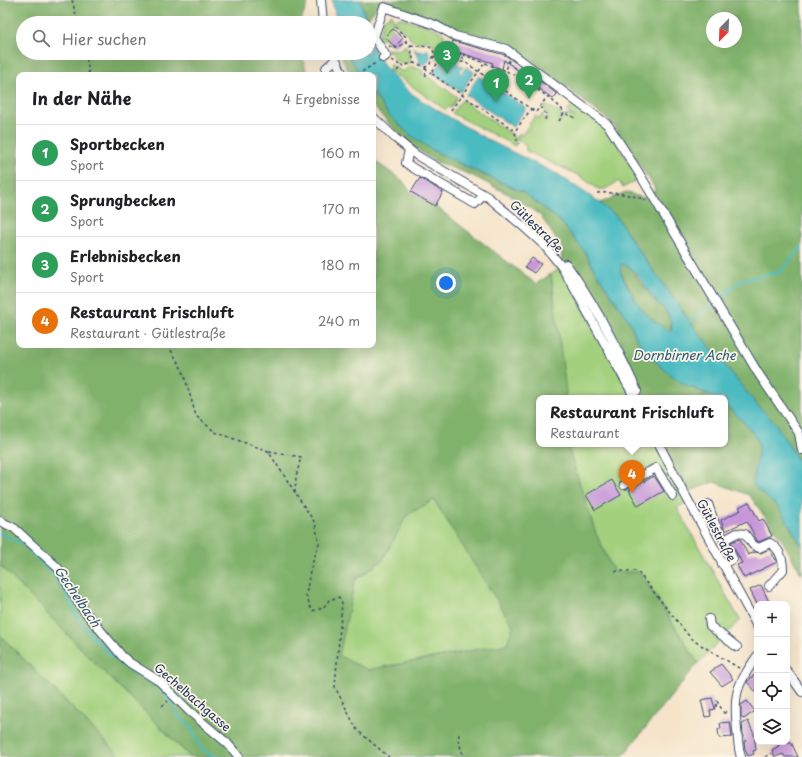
<!DOCTYPE html>
<html lang="de">
<head>
<meta charset="utf-8">
<style>
  :root { --surface:#fff; --page:#f2f2f2; --text:#202124; --muted:#757577; --line:#e0e0e0; --accent:#0f766e }
  body { margin:0; font-family:"Playpen Sans",sans-serif; background:var(--page); color:var(--text) }
  .controls { position:absolute; right:12px; bottom:12px; display:grid; overflow:hidden; border-radius:8px; box-shadow:0 4px 16px #0002 }
  .controls button { width:36px; height:36px; display:grid; place-items:center; padding:0; border:0; border-bottom:1px solid var(--line); background:var(--surface); color:var(--text); font:20px sans-serif }
  .compass { position:absolute; left:706px; top:12px; width:36px; height:36px; border-radius:50%; background:var(--surface); box-shadow:0 4px 16px #0002; rotate:203deg }
  .you { position:absolute; left:446px; top:283px; width:14px; height:14px; margin:-10px; border:3px solid #fff; border-radius:50%; background:#1a73e8; box-shadow:0 0 0 6px #1a73e833 }
  .badge { display:grid; place-items:center; width:26px; height:26px; border-radius:50%; background:var(--accent); color:#fff; font-size:13px; font-weight:700 }
  .pin { position:absolute; translate:-50% -33px; filter:drop-shadow(0 1px 2px #0008) }
  .pin::after { content:''; position:absolute; top:21px; width:14px; height:12px; background:inherit; clip-path:polygon(0 0,100% 0,50% 100%) }
  .popup { position:absolute; left:536px; top:395px; width:192px; height:52px; box-sizing:border-box; display:grid; place-content:center; border-radius:8px; background:var(--surface); filter:drop-shadow(0 1px 3px #0005); font-size:13px; white-space:nowrap; color:var(--muted) }
  .popup b { font-size:15px; color:var(--text) }
  .popup::after { content:''; position:absolute; left:50%; top:100%; margin-left:-8px; border:8px solid transparent; border-top-color:var(--surface) }
  .list { margin:0; padding:0; list-style:none }
  h2 { display:flex; justify-content:space-between; align-items:center; height:52px; margin:0; padding:0 16px; font-size:17px }
  h2 small { font-size:13px; font-weight:400; color:var(--muted) }
  .list li { display:grid; grid-template-columns:26px 1fr auto; gap:12px; align-items:center; box-sizing:border-box; height:56px; padding:0 16px; border-top:1px solid var(--line) }
  .list b { display:block; font-size:15px; white-space:nowrap }
  .list p { margin:0; font-size:13px; white-space:nowrap; color:var(--muted) }
  .list em { font-size:13px; font-style:normal; color:var(--muted) }
  .icon { flex:none; width:22px; height:22px; fill:none; stroke:currentColor; stroke-width:2; stroke-linecap:round; stroke-linejoin:round }
  .map { position:relative; flex:none; width:802px; height:757px; overflow:hidden }
  .search { position:absolute; background:var(--surface); box-shadow:0 4px 16px #0002; left:16px; top:16px; width:360px; height:44px; display:flex; align-items:center; gap:10px; box-sizing:border-box; padding:0 14px; border-radius:22px; color:var(--muted); font-size:15px }
  .panel { position:absolute; background:var(--surface); box-shadow:0 4px 16px #0002; left:16px; top:72px; width:360px; height:276px; border-radius:8px }
  .map>svg:first-child { display:block }
</style>
</head>
<body>
<div class="map">
<svg width="802" height="757" viewBox="0 0 802 757">
  <rect width="100%" height="100%" fill="#fcf5e5"/>
  <filter id="ink" filterUnits="userSpaceOnUse"><feTurbulence type="fractalNoise" baseFrequency=".025" numOctaves="2"/><feDisplacementMap in="SourceGraphic" scale="8" xChannelSelector="R" yChannelSelector="G"/><feConvolveMatrix kernelMatrix="1 2 1 2 8 2 1 2 1" color-interpolation-filters="sRGB"/></filter>
  <filter id="wash" filterUnits="userSpaceOnUse"><feTurbulence type="fractalNoise" baseFrequency=".012" numOctaves="4" result="noise"/><feDisplacementMap in="SourceGraphic" scale="16" xChannelSelector="R" yChannelSelector="G"/><feGaussianBlur stdDeviation="0.9" result="paint"/><feColorMatrix in="noise" values="0 0 0 0 0 0 0 0 0 0 0 0 0 0 0 0 0 1.4 0 .05"/><feComposite in="paint" operator="in"/></filter>
  <g filter="url(#wash)">
    <rect width="100%" height="100%" fill="#f5e4ca"/>
    <path fill="#a2d07d" stroke="#5e806e" d="M392 14 394 22 390 26 403 38 395 47 383 38 378 39 384 19Z
      M400 18 434 28 444 34 443 45 439 47 437 52 430 40 416 43 409 38V34C402 32 398 27 394 20Z
      M406 45 408 47 406 49 410 52 409 54 411 62 403 64 392 58 393 55 386 50 388 49 398 50Z
      M390 64 403 72 410 66 422 70 424 77 427 76 457 97 451 108 449 107 446 110 389 70Z
      M462 100 514 136 516 141 515 146 452 113Z
      M546 105 561 114 559 122 563 116 569 115 576 118 567 112 572 105C579 110 587 114 594 119 613 133 626 159 638 179L623 188 619 181 605 189H598L580 176 526 151V146L517 139 519 133 522 135 535 116 539 119 543 113 545 122 548 114 543 108Z
      M561 268 633 398H565L551 274Z
      M567 444H657L687 502 677 508 740 620 698 663 640 572H614L596 534Z
      M434 500 513 626 507 644 368 670 338 656 355 580 382 561 407 515Z
      M0 565 185 752 191 757H121L0 635Z"/>
    <path fill="#81b26c" stroke="#4e7065" fill-rule="evenodd" d="M0 0H309L300 23H23V53H302L307 75H19V345H373V160L402 180 411 192 435 206 536 284 551 274 566 392 565 398H539V444H567L596 534 614 572H640L698 663 622 757H191L98 666 0 565ZM434 500 513 626 507 644 368 670 339 656 355 580 382 561 407 515Z
      M360 0H802V467L775 423 757 405 697 331 634 244 617 217 600 203 626 192 643 198 656 190 613 124 537 64 508 44 456 31 440 21 385 2 379 5 367 19ZM712 18H736V42H712Z
      M340 53H348L360 75H350Z
      M373 93 388 114 409 134 429 148 474 171 523 192 560 221 585 252 596 272 631 324 637 340 686 385 717 398H633L561 268 562 248 540 215 512 196 471 175 434 161 405 141 373 106Z
      M620 264 626 265 632 270 654 300 665 310 670 320 671 333 646 316 639 307 620 271Z
      M725 405C735 414 760 434 759 449 757 462 753 473 754 486L779 508 802 546V575L782 540 749 495 714 482 683 494 657 444H725Z
      M0 635 121 757H0Z"/>
    <path fill="#4cbbc2" stroke="#347590" fill-rule="evenodd" d="M332 0H360L367 23H337Z
      M369 32 371 45 385 67 409 92 427 104 488 140 559 175 600 203 617 217 634 244 697 331 757 405 775 423 802 467V546L779 508 754 486C753 473 757 462 759 449 760 434 735 414 725 405V398H717L686 385 669 374 653 359 637 340 631 324 596 272 585 252 560 221 523 192 446 157 429 148 409 134 388 114 373 93V75H360L348 53H369ZM621 264C637 266 645 289 655 300 658 304 663 307 666 311 670 317 673 326 671 332 642 316 634 300 620 271Z
      M413 47 414 48 416 51 424 52 427 49 431 56 428 62 422 65 418 63 420 60Z
      M446 55 463 67 459 72 461 74 466 67 474 72 461 92 433 73 439 65 440 66Z
      M479 76 526 108 513 127 466 95Z"/>
    <g fill="none" stroke-linecap="round" stroke-linejoin="round">
      <path stroke="#4cbbc2" stroke-width="2.5" d="M719 299 742 280 780 272 802 247
        M688 322 713 305
        M0 533 24 545 50 571 62 586 78 618 88 632 120 664 158 687 168 698 179 716 192 729 201 748 209 754 218 757"/>
    </g>
    <g id="blocks">
      <path fill="#c797da" d="M393 29 403 38 395 47 385 37Z
        M453 41 505 55 557 94 553 99 521 75 522 73 504 60 502 69 492 66 493 63 451 50Z
        M420 178 443 192 435 206 411 192Z
        M532 258 541 264 534 273 525 267Z
        M654 476 664 491 638 506 629 490Z
        M612 480 621 495 595 510 586 495Z
        M749 502 759 521 763 519 772 536 759 542 757 541 747 521 725 531 721 520 741 510 739 507Z
        M740 539 748 555 755 552 761 553 769 549 777 562 744 578 737 565 742 563 731 542Z
        M761 585 770 604H757L750 590Z
        M721 664 733 679 722 686 710 672Z
        M757 672V693L747 682Z
        M712 698 715 709 710 710 711 716 705 717 701 700Z
        M747 701 755 711 744 719 741 716V705Z
        M748 721 754 734 756 750 753 751 754 754 748 756 745 749 744 741H746L743 734 742 724Z
        M730 722 732 737 719 738 718 729H721L720 723Z
        M777 742H791L798 757H785L783 754 775 757 772 750 779 746Z"/>
    </g>
  </g>
  <g filter="url(#ink)">
    <use href="#blocks" fill-opacity="0" stroke="#3c4a6e" stroke-width="1"/>
    <g fill="none" stroke-linecap="round" stroke-linejoin="round">
      <g stroke="#3c4a6e" stroke-width="10">
        <path id="minor" d="M321 0 323 23
          M333 53 343 75
          M383 58 386 56 374 37 384 7 435 25 455 36 506 49 608 125 639 173 758 373 799 433 802 450
          M326 75V68L335 60
          M373 117 395 138 416 155 488 197 525 228 544 245 561 266 573 286 635 398
          M409 150 406 163 413 168 475 204 484 195
          M564 265 566 264C595 303 617 347 637 391
          M659 444 683 491 757 626
          M624 485 656 468 673 496
          M708 504 715 524 724 540
          M0 521 14 528 58 568 81 607 122 656 130 663 159 681 189 711 227 743 239 757
          M722 564 733 559 724 540 737 533 745 534 753 545 759 548 770 543C780 549 783 559 783 570L769 586
          M709 619 710 626 737 647
          M787 671 802 692
          M741 757C738 749 738 738 737 729 733 693 737 685 757 656"/>
      </g>
      <path stroke="#3c4a6e" stroke-width="1.5" stroke-dasharray="3 3" stroke-linecap="butt" d="M72 0 78 23
        M405 41 410 45 414 63 426 67 430 64 434 52 430 47 410 45
        M389 46C397 51 400 46 406 41V37L393 25
        M86 53 89 75
        M458 55 461 54 465 62
        M433 58 443 47 506 71
        M392 60 401 66
        M509 60 506 71C517 76 561 103 564 113
        M484 64 462 95 431 73 445 52 460 62H465L531 109 515 131
        M425 67 426 77
        M425 68 431 73
        M397 71 401 66 414 63
        M357 75 377 62
        M540 107 546 114 545 122
        M531 109 536 112 547 97
        M451 110 462 95 515 131 516 138 519 144
        M559 121 564 113 576 118
        M597 193C615 192 628 194 646 200
        M168 345 183 371 196 416 215 432 268 451 315 523 319 543 310 571 306 595 312 611 323 608 329 600 339 597 342 603 335 687 357 730 389 757
        M269 451 301 457 296 477 295 493
        M615 571H637L689 636 696 642 739 668
        M162 706 168 701
        M716 707 717 701 725 715 727 708
        M459 734 458 740 464 757
        M765 757 771 753"/>
      <use href="#minor" stroke="#fff" stroke-width="8"/>
    </g>
  </g>
  <g text-anchor="middle" dominant-baseline="central" stroke-width="3.5" stroke-linejoin="round" paint-order="stroke">
    <g font-size="12" fill="#1b2f5e" stroke="#fcf5e5">
      <text transform="translate(537 226) rotate(44)">Gütlestraße</text>
      <text transform="translate(717 530) rotate(62)">Gütlestraße</text>
      <text transform="translate(193 697) rotate(41)">Gechelbachgasse</text>
    </g>
    <g font-size="13" font-style="italic" fill="#2a597c" stroke="#fcf5e5">
      <text x="684" y="354">Dornbirner Ache</text>
      <text transform="translate(78 596) rotate(56)">Gechelbach</text>
    </g>
  </g>
</svg>
<div class="controls">
<button>+</button>
<button>−</button>
<button><svg class="icon" aria-label="locate" viewBox="0 0 24 24"><circle cx="12" cy="12" r="6"/><path d="M12 2v4M12 18v4M2 12h4M18 12h4"/></svg></button>
<button><svg class="icon" aria-label="layers" viewBox="0 0 24 24"><path d="M12 4l9 5-9 5-9-5zM3 14l9 5 9-5"/></svg></button>
</div>
<svg class="compass" viewBox="-18 -18 36 36"><path d="M0-13l5 13h-10z" fill="#e53935"/><path d="M0 13l5-13h-10z" fill="#757577"/></svg>
<div class="you"></div>
<div class="pin badge" style="left:496px;top:102px;background:#2e9e5b">1</div>
<div class="pin badge" style="left:529px;top:99px;background:#2e9e5b">2</div>
<div class="pin badge" style="left:447px;top:74px;background:#2e9e5b">3</div>
<div class="pin badge" style="left:632px;top:493px;background:#e8710a">4</div>
<div class="popup"><b>Restaurant Frischluft</b>Restaurant</div>
<div class="search"><svg class="icon" aria-label="search" viewBox="0 0 24 24"><circle cx="10" cy="10" r="6"/><path d="M15 15l6 6"/></svg>Hier suchen</div>
<section class="panel">
<h2>In der Nähe<small>4 Ergebnisse</small></h2>
<ul class="list">
<li><span class="badge" style="background:#2e9e5b">1</span><div><b>Sportbecken</b><p>Sport</p></div><em>160 m</em></li>
<li><span class="badge" style="background:#2e9e5b">2</span><div><b>Sprungbecken</b><p>Sport</p></div><em>170 m</em></li>
<li><span class="badge" style="background:#2e9e5b">3</span><div><b>Erlebnisbecken</b><p>Sport</p></div><em>180 m</em></li>
<li><span class="badge" style="background:#e8710a">4</span><div><b>Restaurant Frischluft</b><p>Restaurant · Gütlestraße</p></div><em>240 m</em></li>
</ul>
</section>
</div>
</body>
</html>
